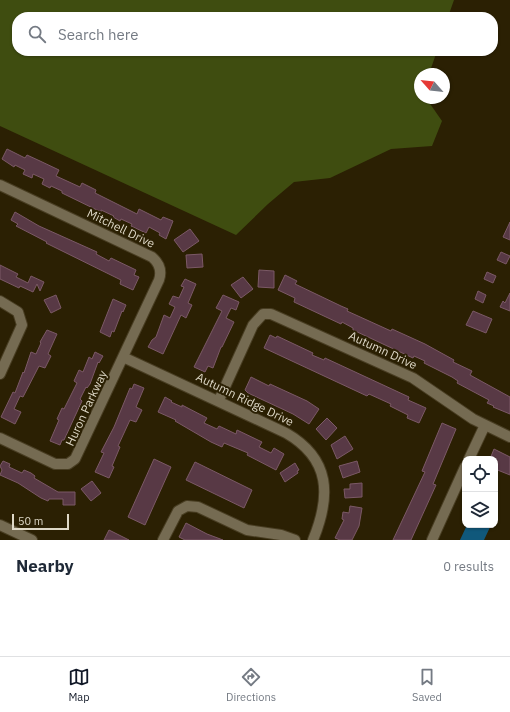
<!DOCTYPE html>
<html lang="en">
<head>
<meta charset="utf-8">
<style>
  :root { --surface:#fff; --page:#f6f6f7; --text:#1f2937; --muted:#747a83; --line:#e0e1e3; --accent:#111827 }
  body { margin:0; font-family:"IBM Plex Sans",sans-serif; background:var(--page); color:var(--text) }
  .controls { position:absolute; right:12px; bottom:12px; display:grid; overflow:hidden; border-radius:8px; box-shadow:0 1px 3px #0004 }
  .controls button { width:36px; height:36px; display:grid; place-items:center; padding:0; border:0; border-bottom:1px solid var(--line); background:var(--surface); color:var(--text); font:20px sans-serif }
  .compass { position:absolute; left:414px; top:68px; width:36px; height:36px; border-radius:50%; background:var(--surface); box-shadow:0 1px 3px #0004; rotate:297deg }
  .scale { position:absolute; left:12px; bottom:10px; width:57px; box-sizing:border-box; padding-left:4px; border:2px solid #ded8c7; border-top:0; font-size:11px; line-height:14px; white-space:nowrap; color:#ded8c7; -webkit-text-stroke:3px #2b2003; paint-order:stroke }
  .list { margin:0; padding:0; list-style:none }
  h2 { display:flex; justify-content:space-between; align-items:center; height:52px; margin:0; padding:0 16px; font-size:17px }
  h2 small { font-size:13px; font-weight:400; color:var(--muted) }
  .icon { flex:none; width:22px; height:22px; fill:none; stroke:currentColor; stroke-width:2; stroke-linecap:round; stroke-linejoin:round }
  .map { position:relative; flex:none; width:510px; height:540px; overflow:hidden }
  .search { position:absolute; background:var(--surface); box-shadow:0 1px 3px #0004; left:12px; right:12px; top:12px; height:44px; display:flex; align-items:center; gap:10px; box-sizing:border-box; padding:0 14px; border-radius:16px; color:var(--muted); font-size:15px }
  .sheet { height:116px; background:var(--surface) }
  nav { display:flex; justify-content:space-around; align-items:center; box-sizing:border-box; height:56px; border-top:1px solid var(--line); background:var(--surface); font-size:11px; color:var(--muted) }
  nav a { display:grid; justify-items:center; gap:2px }
  nav .on { color:var(--accent) }
  .map>svg:first-child { display:block }
</style>
</head>
<body>
<div class="map">
<svg width="510" height="540" viewBox="0 0 510 540">
  <rect width="100%" height="100%" fill="#2b2003"/>
  <path fill="#3f4d10" d="M0 0H454L448 17H17V51H437L429 74H420V98H426L442 121 432 146 391 149 330 178 294 182 268 204 236 235 0 126Z"/>
  <path fill="#10587b" d="M467 525H491L484 540H460Z"/>
  <path fill="#583945" stroke="#7b5966" d="M7 149 25 158 27 155 40 161 59 170 56 176 80 187 82 183 96 190 95 193 137 214 139 209 161 220 163 217 173 221 166 239 159 235 160 233 149 227 146 233 131 226 132 224 121 219 120 221 113 217 114 216 101 210V212L62 193V191L51 186 50 188 42 184 44 179 33 174 32 178 23 174 25 170 15 165 14 167 2 159Z
    M15 212 39 226 97 252 96 254 109 261 111 258 136 270 134 275 139 277 133 290 120 284 121 280 46 243 47 242 16 226 18 224 11 220Z
    M510 222V240L503 237Z
    M190 229 199 241 183 252 174 240Z
    M501 252 510 256 506 264 497 260Z
    M202 254 203 267 187 268 186 255Z
    M0 265 18 274 16 277 28 283 31 276 44 282 40 291 37 284 33 292 20 286 19 288 0 279Z
    M259 270 274 271V288L258 287Z
    M487 272 496 276 493 283 484 279Z
    M285 275 297 281 295 284 341 306 348 309 347 311 391 331 392 329 425 344 454 360 453 362 472 371 470 375 510 397V414L493 407 494 406 487 403 489 400 457 383 458 381 452 377 424 363 425 361 414 356 413 358 353 330V328L342 322 341 324 294 302 295 298 278 290Z
    M243 277 253 289 241 298 231 285Z
    M185 279 196 284 188 303 192 305 186 318 181 315 163 354 148 347 152 340 156 337 164 315 170 318 175 307 169 304 173 296 179 298 184 287 181 286Z
    M478 291 486 295 483 303 475 299Z
    M510 293V311L500 307 503 301 505 303Z
    M56 295 61 308 51 313 44 300Z
    M223 295 239 302 236 310 231 308 226 318 234 322 222 347H221L213 368 208 366 205 372 194 367 222 311 216 308Z
    M113 299 126 305 123 312 122 311 114 332 112 331 110 337 100 332Z
    M473 311 492 319 486 333 466 325Z
    M47 330 57 334 48 354 51 356 45 368 39 366 23 397 20 396 14 409 21 412 15 424 1 417 13 392 15 393 23 372 24 373 31 352 36 354 41 343 40 342Z
    M270 335 276 338 277 336 313 353 312 355 324 360 325 358 409 397 408 400 426 408 419 423 407 418 408 415 390 406 391 404 369 394 367 396 264 348Z
    M95 352 103 356 99 363 98 362 90 384 87 388 86 387 80 399 82 401 64 440H62L60 445 50 441 59 420 57 419 62 408 64 409 77 383 74 381 79 370 83 372 89 357 92 359Z
    M251 377 269 386 270 384 307 401 319 409 309 424 293 414 248 393 245 390Z
    M134 384 144 388 136 407 142 410 136 422 130 420 118 446 120 447 112 466 114 467 109 478 95 472 104 453 101 452 114 427 130 388 132 389Z
    M165 397 172 401 171 402 182 407V405L207 418 204 423 217 429 219 426 236 434 237 430 262 442 259 447 271 453 274 448 284 454 276 470 247 455 248 453 224 443 222 447 211 442 175 421 176 420 158 412Z
    M327 418 337 428 326 440 316 429Z
    M442 423 456 429 433 484 436 485 411 540H393L425 472 422 471Z
    M345 436 353 449 337 459 331 445Z
    M494 449 510 457V475L495 469V459H490Z
    M154 459 171 467 145 525 128 517Z
    M3 461 10 464 9 467 22 473 24 470 31 473 35 476 34 478 58 492H75V505H63V499H49L48 501 41 498 18 483 0 475 2 470 0 466Z
    M357 461 360 472 343 478 339 466Z
    M195 462 252 490 244 508 186 480Z
    M295 463 299 470 297 471 298 473 285 482 280 473Z
    M92 481 101 493 91 501 81 489Z
    M362 483V497L345 498 344 489H350V484Z
    M350 506 362 508 359 526 352 540H340L335 538 344 520 342 519 343 512 349 513Z
    M186 523 207 534 223 540H185L179 537Z
    M109 530 129 540H104Z"/>
  <g fill="none" stroke-linecap="round" stroke-linejoin="round">
    <g stroke="#483d22" stroke-width="12">
      <path id="minor" d="M0 185 152 257C159 263 162 271 159 280L75 459 68 464H55L0 438
        M0 301 18 312 22 325 0 374
        M123 357 286 433C331 459 331 496 313 540
        M219 400 253 325 263 314H271L413 378 473 419 510 437
        M469 459 485 425
        M0 525 32 540
        M163 540 178 511 187 506 198 507 247 530 281 535 295 540
        M432 540 465 467"/>
    </g>
    <use href="#minor" stroke="#756b52" stroke-width="10"/>
  </g>
  <g text-anchor="middle" dominant-baseline="central" stroke-width="4" stroke-linejoin="round" paint-order="stroke">
    <g font-size="12" fill="#ded8c7" stroke="#2b2003">
      <text transform="translate(121 228) rotate(26)">Mitchell Drive</text>
      <text transform="translate(383 350) rotate(25)">Autumn Drive</text>
      <text transform="translate(245 399) rotate(26)">Autumn Ridge Drive</text>
      <text transform="translate(86 408) rotate(-65)">Huron Parkway</text>
    </g>
  </g>
</svg>
<div class="controls">
<button><svg class="icon" aria-label="locate" viewBox="0 0 24 24"><circle cx="12" cy="12" r="6"/><path d="M12 2v4M12 18v4M2 12h4M18 12h4"/></svg></button>
<button><svg class="icon" aria-label="layers" viewBox="0 0 24 24"><path d="M12 4l9 5-9 5-9-5zM3 14l9 5 9-5"/></svg></button>
</div>
<svg class="compass" viewBox="-18 -18 36 36"><path d="M0-13l5 13h-10z" fill="#e53935"/><path d="M0 13l5-13h-10z" fill="#747a83"/></svg>
<div class="scale">50 m</div>
<div class="search"><svg class="icon" aria-label="search" viewBox="0 0 24 24"><circle cx="10" cy="10" r="6"/><path d="M15 15l6 6"/></svg>Search here</div>
</div>
<section class="sheet">
<h2>Nearby<small>0 results</small></h2>
<ul class="list">
</ul>
</section>
<nav>
<a class="on"><svg class="icon" aria-label="map" viewBox="0 0 24 24"><path d="M3 6l6-2 6 2 6-2v14l-6 2-6-2-6 2zM9 4v14M15 6v14"/></svg>Map</a>
<a><svg class="icon" aria-label="directions" viewBox="0 0 24 24"><path d="M12 3l9 9-9 9-9-9zM9 14v-3h6M13 9l2 2-2 2"/></svg>Directions</a>
<a><svg class="icon" aria-label="saved" viewBox="0 0 24 24"><path d="M7 4h10v16l-5-4-5 4z"/></svg>Saved</a>
</nav>
</body>
</html>
